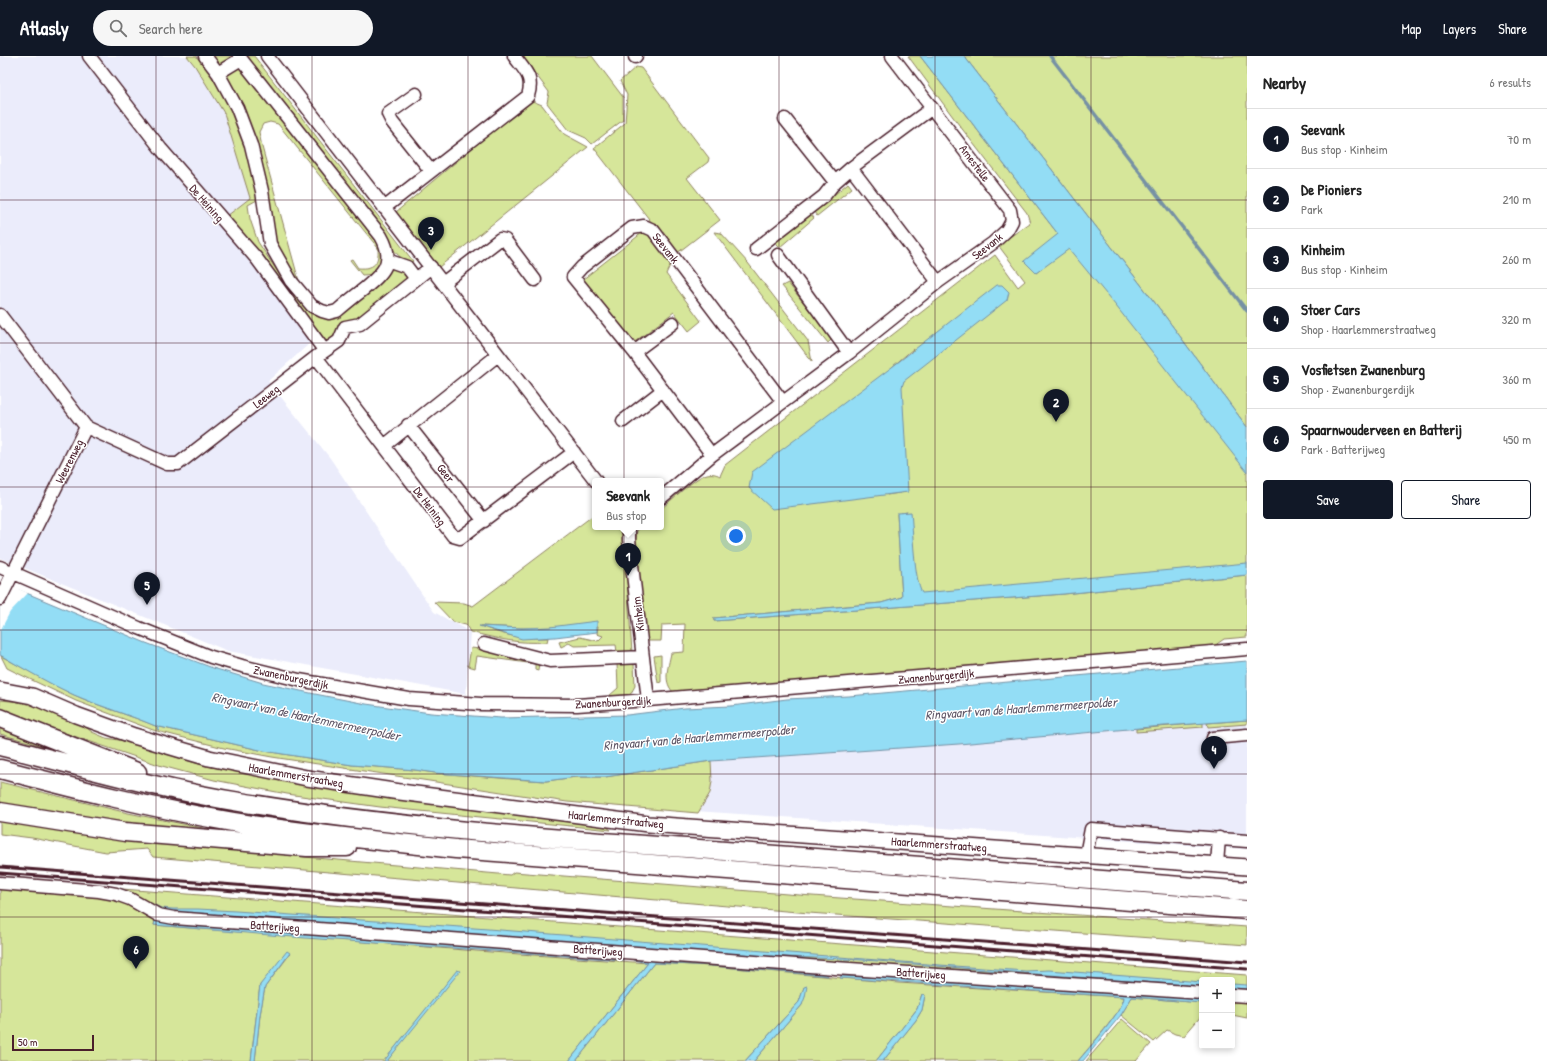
<!DOCTYPE html>
<html lang="en">
<head>
<meta charset="utf-8">
<style>
  :root { --surface:#fff; --page:#f6f6f6; --text:#222; --muted:#767676; --line:#e0e0e0; --accent:#111827 }
  body { margin:0; font-family:"Patrick Hand",sans-serif; background:var(--page); color:var(--text) }
  .controls { position:absolute; right:12px; bottom:12px; display:grid; overflow:hidden; border-radius:4px; box-shadow:0 2px 6px #0003 }
  .controls button { width:36px; height:36px; display:grid; place-items:center; padding:0; border:0; border-bottom:1px solid var(--line); background:var(--surface); color:var(--text); font:20px sans-serif }
  .scale { position:absolute; left:12px; bottom:10px; width:82px; box-sizing:border-box; padding-left:4px; border:2px solid #4a1f2b; border-top:0; font-size:11px; line-height:14px; white-space:nowrap; color:#4a1f2b; -webkit-text-stroke:3px #fff; paint-order:stroke }
  .you { position:absolute; left:736px; top:480px; width:14px; height:14px; margin:-10px; border:3px solid #fff; border-radius:50%; background:#1a73e8; box-shadow:0 0 0 6px #1a73e833 }
  .badge { display:grid; place-items:center; width:26px; height:26px; border-radius:50%; background:var(--accent); color:#fff; font-size:13px; font-weight:700 }
  .pin { position:absolute; translate:-50% -33px; filter:drop-shadow(0 1px 2px #0008) }
  .pin::after { content:''; position:absolute; top:21px; width:14px; height:12px; background:inherit; clip-path:polygon(0 0,100% 0,50% 100%) }
  .popup { position:absolute; left:592px; top:422px; width:72px; height:52px; box-sizing:border-box; display:grid; place-content:center; border-radius:4px; background:var(--surface); filter:drop-shadow(0 1px 3px #0005); font-size:13px; white-space:nowrap; color:var(--muted) }
  .popup b { font-size:15px; color:var(--text) }
  .popup::after { content:''; position:absolute; left:50%; top:100%; margin-left:-8px; border:8px solid transparent; border-top-color:var(--surface) }
  .list { margin:0; padding:0; list-style:none }
  h2 { display:flex; justify-content:space-between; align-items:center; height:52px; margin:0; padding:0 16px; font-size:17px }
  h2 small { font-size:13px; font-weight:400; color:var(--muted) }
  .list li { display:grid; grid-template-columns:26px 1fr auto; gap:12px; align-items:center; box-sizing:border-box; height:60px; padding:0 16px; border-top:1px solid var(--line) }
  .list b { display:block; font-size:15px; white-space:nowrap }
  .list p { margin:0; font-size:13px; white-space:nowrap; color:var(--muted) }
  .list em { font-size:13px; font-style:normal; color:var(--muted) }
  .actions { display:flex; gap:8px; padding:12px 16px }
  .actions a { flex:1; padding:9px 0; border:1px solid var(--accent); border-radius:4px; text-align:center; font-size:14px; color:var(--accent) }
  .actions .main { background:var(--accent); color:#fff }
  .icon { flex:none; width:22px; height:22px; fill:none; stroke:currentColor; stroke-width:2; stroke-linecap:round; stroke-linejoin:round }
  .map { position:relative; flex:none; width:1247px; height:1005px; overflow:hidden }
  header { display:flex; align-items:center; gap:24px; box-sizing:border-box; height:56px; padding:0 20px; background:var(--accent); color:#fff }
  header strong { font-size:19px }
  nav { display:flex; gap:22px; margin-inline-start:auto; font-size:14px }
  .search { width:280px; height:36px; background:var(--page); display:flex; align-items:center; gap:10px; box-sizing:border-box; padding:0 14px; border-radius:22px; color:var(--muted); font-size:15px }
  main { display:flex }
  aside { flex:1; background:var(--surface) }
  .map>svg:first-child { display:block }
</style>
</head>
<body>
<header>
<strong>Atlasly</strong>
<div class="search"><svg class="icon" aria-label="search" viewBox="0 0 24 24"><circle cx="10" cy="10" r="6"/><path d="M15 15l6 6"/></svg>Search here</div>
<nav><a>Map</a><a>Layers</a><a>Share</a></nav>
</header>
<main>
<div class="map">
<svg width="1247" height="1005" viewBox="0 0 1247 1005">
  <rect width="100%" height="100%" fill="#fff"/>
  <filter id="ink" filterUnits="userSpaceOnUse"><feTurbulence type="fractalNoise" baseFrequency=".025" numOctaves="2"/><feDisplacementMap in="SourceGraphic" scale="8" xChannelSelector="R" yChannelSelector="G"/><feConvolveMatrix kernelMatrix="1 2 1 2 8 2 1 2 1" color-interpolation-filters="sRGB"/></filter>
  <g filter="url(#ink)">
    <path fill="#ebecfb" d="M0 0H187L195 10 224 57 250 142 227 160 270 212 320 278 268 325 330 402 434 556 470 576 466 638 228 595 0 502Z
      M1247 664V793L695 755 705 706Z"/>
    <path fill="#d6e69a" stroke="#908262" fill-rule="evenodd" d="M187 0H196C209 17 222 34 231 54 244 80 250 109 257 137V144L248 149 250 163 258 186 285 227 333 256 387 204 414 219 358 265 351 263 343 266 338 278 330 286 324 284 227 160 250 142 224 57 195 10Z
      M210 0H233L235 2 219 12Z
      M246 0H254L413 205 410 208C398 201 392 193 385 181Z
      M522 0H592L623 41V64L592 88 586 82 568 74 547 47 549 36Z
      M908 0H920L1058 178 1029 209 1036 217 1070 191 1247 407V512L916 542 907 456 897 458 902 541 881 547 714 562V565L1064 538 1247 519V581L1224 583 1214 590 968 610 917 616 675 638C662 626 668 613 671 597L684 596 685 568 662 569 661 585H647L635 490 637 475 641 471H661V453C670 445 694 423 704 419 709 417 715 417 720 420L725 409 995 199 1018 231 1025 225 998 189 1030 167 1027 157 956 65ZM913 293 895 325 906 436 887 439 892 311Z
      M964 0H1247V371L1162 256Z
      M240 10 283 63 379 189C384 200 381 207 378 218L362 219 350 204 352 203 358 212C374 213 379 208 378 192L278 68 270 66 263 68 259 76 262 91 302 236 284 203 275 181 225 22Z
      M636 11 641 12 709 102 708 106 687 122 720 164 676 198 594 92 625 67 627 39 620 25Z
      M530 44 542 49 564 78 588 91 439 211 396 156Z
      M848 127 852 132 817 160 814 156Z
      M811 158 814 162 780 191 774 185Z
      M647 173 672 205 666 218 701 265 689 275 674 256 632 288 582 224Z
      M714 176 721 177 748 207 808 285 812 306Z
      M788 227 832 283 828 287 782 230Z
      M595 458V471H617L624 481 632 596H617L616 589 574 590 569 587 561 591 559 586 580 581 598 585 603 580 597 578 598 570 522 572 481 570C503 580 525 583 548 582L547 586C517 588 499 583 470 576L466 569 453 566 434 546 464 547 473 550Z
      M471 592 498 595 539 606 538 615 535 614V608L477 600 475 612 468 610Z
      M661 599V626L658 627 654 600Z
      M1 600C25 613 48 626 72 638 100 651 130 659 158 671L157 673 159 674 160 671 264 695 352 709 415 714 435 717 512 723 546 725 576 721H605L711 705 712 725 710 737 698 757 567 746 272 701 224 692 153 674 76 645 15 616 7 612Z
      M617 608H634L635 630 630 639 609 640 618 632Z
      M0 644 32 647 83 669 92 676 106 682 125 685 202 709 278 724 356 737 607 771 611 774 380 751 287 738 214 724 162 710 0 655Z
      M1247 664V668L1208 671 1207 667Z
      M1203 667V671L1136 676V673Z
      M0 670 64 696 0 678Z
      M0 726 128 757 243 780 181 775 0 750Z
      M0 763 304 801 510 819 514 816 812 840 1247 871V889L809 857 153 801 147 793 106 796 32 782 0 778Z
      M0 833 105 842 121 845 155 865 154 869 477 895 648 907 569 1005H387L458 914 384 1005H255L260 959 265 931 290 898 260 929 251 1005H0Z
      M122 833 1247 919V937L1232 936V924H1202V934L164 857Z
      M654 907 712 910 899 927 1124 941C1123 955 1088 992 1078 1005H883L916 964 922 954 925 939 922 938 917 953 876 1005H754L802 949 804 931 799 946 745 1005H576Z
      M1132 941 1202 947V959L1184 980 1175 978 1167 974 1154 986 1121 959Z
      M1232 946H1247V962L1232 959Z
      M1122 963 1151 988 1136 1005H1086Z"/>
    <path fill="#93ddf5" stroke="#7691a4" d="M920 0H964L1162 256 1247 371V416L1116 250 1069 193 1036 217 1024 205 1058 178Z
      M997 229H1002L1009 236 1007 244 904 325 902 331 908 436 772 453 749 432 752 416 892 311Z
      M911 456C913 474 914 523 922 537L1247 507V519L1064 538 714 565V562L881 547 902 541 897 457Z
      M0 526 146 587 213 612 263 627 315 638 366 648 431 657 501 662 627 659 685 652 731 650 787 643 849 640 1247 605V664L1151 671 959 688 711 705 605 721H576L546 725 435 717 415 714 352 709 264 695 160 671 159 674 157 673 158 671C130 659 101 651 74 639 48 627 24 613 0 599Z
      M597 565V576L555 581 522 583 479 570 522 572 550 571Z
      M63 829 122 833 161 852 173 853H198L236 855 488 873 940 909 1026 915 1049 914 1202 926V930C1093 923 985 914 877 905 839 902 801 902 763 900 566 887 371 868 174 857L163 854 136 840Z
      M155 865 163 866 337 881 624 901 623 904 305 882 154 869Z
      M287 895 290 897 265 931 260 959 255 1005H251L260 929Z
      M635 902 827 917 828 920 712 910 654 907 576 1005H569L648 907 633 904Z
      M457 914 460 915 387 1005H384Z
      M841 920 917 923 1202 943V947L1132 941 1121 959 1083 1005H1078C1088 993 1124 954 1124 941L840 922Z
      M1232 928 1247 929V933L1232 932Z
      M807 930 805 941 802 949 754 1005H745L799 946 804 931Z
      M922 938 925 939 922 954 916 964 883 1005H876L917 953Z"/>
    <path fill="#fff" d="M0 525 28 537 10 556 0 575Z"/>
    <g fill="none" stroke-linecap="round" stroke-linejoin="round">
      <path stroke="#7691a4" stroke-width="3.5" d="M1050 0 1247 255"/>
      <g stroke="#4a1f2b" stroke-width="15">
        <path id="minor" d="M89 0 161 93 257 203 324 294
          M205 0 218 17 241 3 239 0
          M267 0 596 425
          M635 1 636 0
          M218 17 237 52 251 89 262 135 270 188 291 225 312 250 322 255 329 257 337 255C346 247 355 240 364 233 383 217 396 206 381 180L241 3
          M416 38 388 58 392 66 431 115
          M785 63 835 126 851 112 932 52
          M851 112 938 226
          M384 152 528 40C534 21 525 15 514 0
          M756 193 824 140 835 126
          M778 199 849 297
          M387 204 407 211 416 223
          M443 227 500 183 505 184 535 224
          M0 259 86 371 0 543
          M634 296 673 267
          M316 301 453 480 460 482 574 396
          M623 365 663 334
          M408 369 484 465
          M86 371 167 408H178L316 301 339 285 345 271 360 268 431 211
          M384 390 498 299
          M712 399 634 296 573 221 582 211 632 172 644 170 653 174 783 346
          M661 442 712 399 849 297 938 226 993 187 1007 174 1012 165 1010 154 892 0
          M629 471V484L648 644
          M0 511 139 572 211 601 242 610 299 624 409 643 481 648 577 649 648 644 1247 593
          M484 588 550 605 643 601
          M1212 688 1213 682 1247 679
          M1086 799 1091 773 1247 785
          M1217 808 1219 782
          M0 827 99 835 116 838 130 843 158 859 174 862 835 912 1202 937
          M1232 939 1247 940"/>
      </g>
      <g stroke="#4a1f2b" stroke-width="18">
        <path id="major" d="M0 634 32 640 76 659 134 680 209 702 307 722 400 736 648 768 1247 811"/>
      </g>
      <g stroke="#4a1f2b" stroke-width="21">
        <path id="highway" d="M0 662 137 716
          M0 690C82 711 163 734 246 747 396 772 548 782 699 793 882 807 1064 821 1247 835
          M0 713C77 733 155 753 233 766 307 778 382 785 456 793L1247 854
          M0 756 125 776 307 791H347"/>
      </g>
      <use href="#minor" stroke="#fff" stroke-width="12"/>
      <use href="#major" stroke="#fff" stroke-width="15"/>
      <use href="#highway" stroke="#fff" stroke-width="18"/>
      <path stroke="#4a1f2b" stroke-width="3" d="M0 811 1247 906
        M0 817 1247 913"/>
    </g>
  </g>
  <path fill="none" stroke="#4a1f2b" stroke-width="1" stroke-opacity="0.55" d="M156 0V1005M312 0V1005M468 0V1005M624 0V1005M779 0V1005M935 0V1005M1091 0V1005M0 144H1247M0 287H1247M0 431H1247M0 574H1247M0 718H1247M0 861H1247"/>
  <g text-anchor="middle" dominant-baseline="central" stroke-width="3" stroke-linejoin="round" paint-order="stroke">
    <g font-size="12" fill="#4a1f2b" stroke="#fff">
      <text transform="translate(975 107) rotate(53)">Amestelle</text>
      <text transform="translate(207 147) rotate(49)">De Heining</text>
      <text transform="translate(987 190) rotate(-38)">Seevank</text>
      <text transform="translate(666 192) rotate(52)">Seevank</text>
      <text transform="translate(266 340) rotate(-38)">Leeweg</text>
      <text transform="translate(69 405) rotate(-63)">Weerenweg</text>
      <text transform="translate(446 417) rotate(52)">Geer</text>
      <text transform="translate(430 450) rotate(53)">De Heining</text>
      <text transform="translate(638 558) rotate(-97)">Kinheim</text>
      <text transform="translate(936 620) rotate(-5)">Zwanenburgerdijk</text>
      <text transform="translate(291 621) rotate(12)">Zwanenburgerdijk</text>
      <text transform="translate(613 646) rotate(-3)">Zwanenburgerdijk</text>
      <text transform="translate(296 719) rotate(10)">Haarlemmerstraatweg</text>
      <text transform="translate(616 763) rotate(6)">Haarlemmerstraatweg</text>
      <text transform="translate(939 788) rotate(4)">Haarlemmerstraatweg</text>
      <text transform="translate(275 870) rotate(4)">Batterijweg</text>
      <text transform="translate(598 894) rotate(4)">Batterijweg</text>
      <text transform="translate(921 917) rotate(4)">Batterijweg</text>
    </g>
    <g font-size="13" font-style="italic" fill="#605868" stroke="#fff">
      <text transform="translate(1021 652) rotate(-4)">Ringvaart van de Haarlemmermeerpolder</text>
      <text transform="translate(306 660) rotate(12)">Ringvaart van de Haarlemmermeerpolder</text>
      <text transform="translate(699 681) rotate(-5)">Ringvaart van de Haarlemmermeerpolder</text>
    </g>
  </g>
</svg>
<div class="controls">
<button>+</button>
<button>−</button>
</div>
<div class="scale">50 m</div>
<div class="you"></div>
<div class="pin badge" style="left:628px;top:520px">1</div>
<div class="popup"><b>Seevank</b>Bus stop</div>
<div class="pin badge" style="left:1056px;top:366px">2</div>
<div class="pin badge" style="left:431px;top:194px">3</div>
<div class="pin badge" style="left:1214px;top:713px">4</div>
<div class="pin badge" style="left:147px;top:549px">5</div>
<div class="pin badge" style="left:136px;top:913px">6</div>
</div>
<aside>
<h2>Nearby<small>6 results</small></h2>
<ul class="list">
<li><span class="badge">1</span><div><b>Seevank</b><p>Bus stop · Kinheim</p></div><em>70 m</em></li>
<li><span class="badge">2</span><div><b>De Pioniers</b><p>Park</p></div><em>210 m</em></li>
<li><span class="badge">3</span><div><b>Kinheim</b><p>Bus stop · Kinheim</p></div><em>260 m</em></li>
<li><span class="badge">4</span><div><b>Stoer Cars</b><p>Shop · Haarlemmerstraatweg</p></div><em>320 m</em></li>
<li><span class="badge">5</span><div><b>Vosfietsen Zwanenburg</b><p>Shop · Zwanenburgerdijk</p></div><em>360 m</em></li>
<li><span class="badge">6</span><div><b>Spaarnwouderveen en Batterij</b><p>Park · Batterijweg</p></div><em>450 m</em></li>
</ul>
<div class="actions"><a class="main">Save</a><a>Share</a></div>
</aside>
</main>
</body>
</html>
